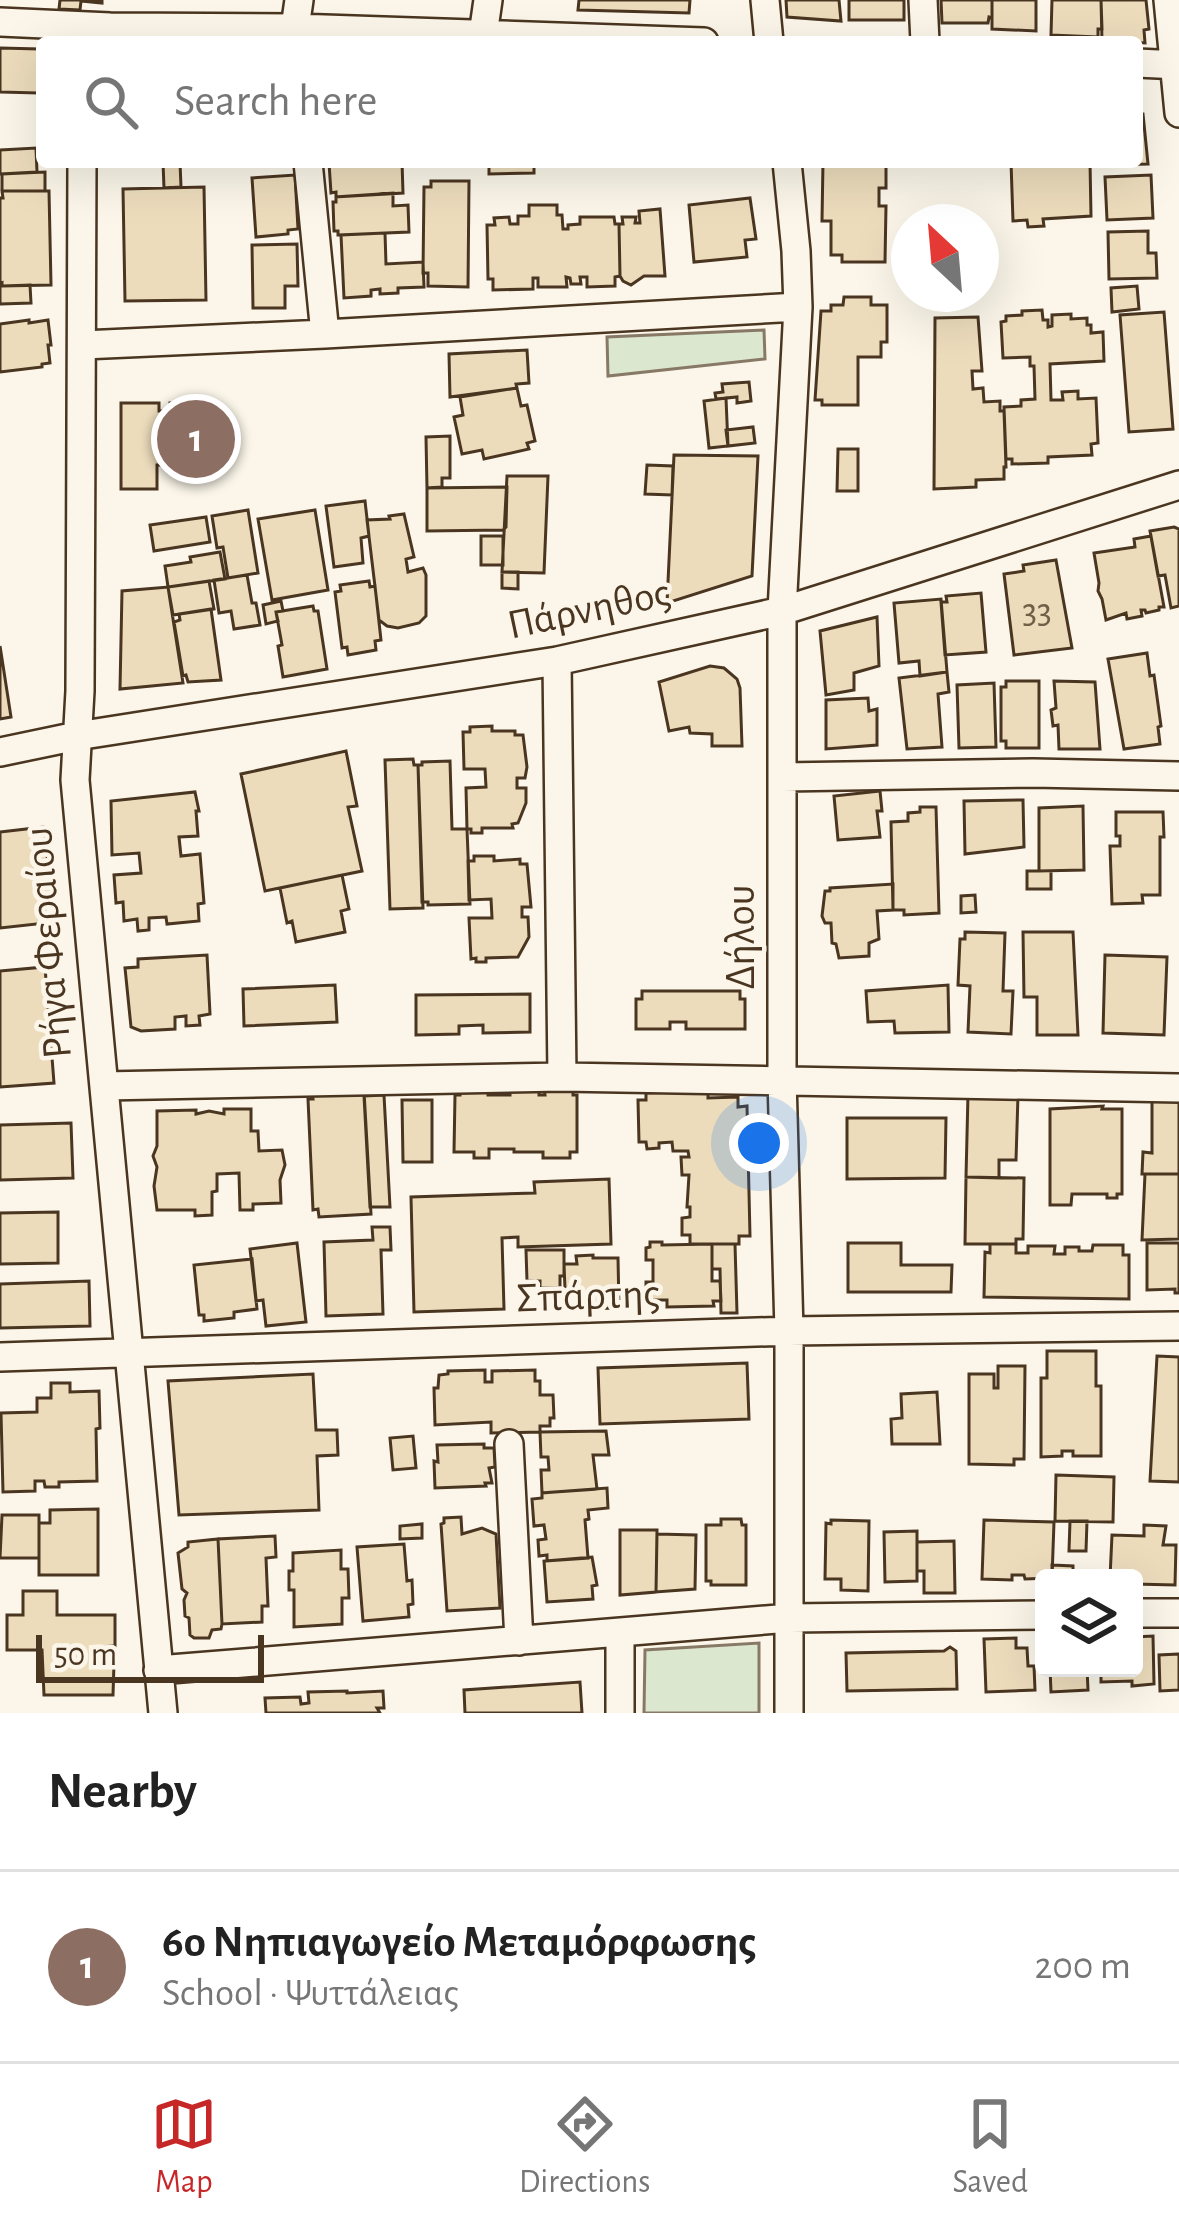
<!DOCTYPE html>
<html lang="en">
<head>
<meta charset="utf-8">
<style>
  :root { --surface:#fff; --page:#f6f6f6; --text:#222; --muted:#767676; --line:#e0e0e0; --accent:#c62828 }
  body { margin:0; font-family:"Alegreya Sans",sans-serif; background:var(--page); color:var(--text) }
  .controls { position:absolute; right:36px; bottom:36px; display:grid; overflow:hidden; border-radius:12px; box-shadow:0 12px 48px #0002 }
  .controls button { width:108px; height:108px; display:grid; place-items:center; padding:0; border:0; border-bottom:3px solid var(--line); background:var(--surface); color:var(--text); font:60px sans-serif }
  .compass { position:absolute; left:891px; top:204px; width:108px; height:108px; border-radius:50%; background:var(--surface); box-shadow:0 12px 48px #0002; rotate:334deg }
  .scale { position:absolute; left:36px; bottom:30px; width:228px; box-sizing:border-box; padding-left:12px; border:6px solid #4a3520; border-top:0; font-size:33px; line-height:42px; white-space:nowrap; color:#4a3520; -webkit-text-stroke:9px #fbf6e9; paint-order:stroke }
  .you { position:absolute; left:759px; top:1143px; width:42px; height:42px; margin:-30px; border:9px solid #fff; border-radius:50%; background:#1a73e8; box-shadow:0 0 0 18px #1a73e833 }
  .badge { display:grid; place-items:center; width:78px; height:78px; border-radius:50%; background:var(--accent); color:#fff; font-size:39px; font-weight:700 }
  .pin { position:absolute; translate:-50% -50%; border:6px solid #fff; box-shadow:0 3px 12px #0006 }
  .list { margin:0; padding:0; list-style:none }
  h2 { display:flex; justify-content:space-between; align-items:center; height:156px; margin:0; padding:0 48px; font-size:51px }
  h2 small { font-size:39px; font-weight:400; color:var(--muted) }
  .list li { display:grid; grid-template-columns:78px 1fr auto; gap:36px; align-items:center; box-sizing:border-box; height:192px; padding:0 48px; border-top:3px solid var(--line) }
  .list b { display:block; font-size:45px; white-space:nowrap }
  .list p { margin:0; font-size:39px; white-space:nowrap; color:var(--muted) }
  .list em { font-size:39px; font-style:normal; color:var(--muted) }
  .icon { flex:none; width:66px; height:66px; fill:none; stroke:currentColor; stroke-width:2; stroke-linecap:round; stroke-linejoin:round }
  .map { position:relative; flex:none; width:1179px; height:1713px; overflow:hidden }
  .search { position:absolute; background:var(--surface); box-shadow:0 12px 48px #0002; left:36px; right:36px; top:36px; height:132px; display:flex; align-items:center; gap:30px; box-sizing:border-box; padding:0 42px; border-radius:12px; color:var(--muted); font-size:45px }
  .sheet { height:348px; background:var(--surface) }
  nav { display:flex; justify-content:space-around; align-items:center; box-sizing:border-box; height:168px; border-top:3px solid var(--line); background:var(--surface); font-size:33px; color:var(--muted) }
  nav a { display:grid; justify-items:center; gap:6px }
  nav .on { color:var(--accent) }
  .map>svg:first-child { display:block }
</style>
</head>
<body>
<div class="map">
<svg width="1179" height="1713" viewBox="0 0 1179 1713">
  <rect width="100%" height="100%" fill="#fbf6e9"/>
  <path fill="#dce7d0" stroke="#887966" stroke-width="3" d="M764 330 765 359 608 376 607 337Z
    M759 1643V1713H644L645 1650Z"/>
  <path fill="#ecdcbc" stroke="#4a3520" stroke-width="3" d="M60 0H102V3L81 1 80 10 59 9Z
    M579 0H690L689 13 578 10Z
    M786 0H839L841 21 787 17Z
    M849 0H904V20H849Z
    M941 0H992V18L989 17 988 23H942Z
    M992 0H1036V31L992 29Z
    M1052 0H1101L1102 29H1098V37L1051 35Z
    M1101 0H1146L1149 29 1144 30 1145 43 1102 41Z
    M0 48 39 49 38 93 0 92Z
    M1137 114H1143L1148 164 1105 165V162H1137Z
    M36 148 37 172 0 174V150Z
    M163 162H180L181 187 164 188Z
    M333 162H402L403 193 336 197V192L331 193 329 163Z
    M489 162H534V173L489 174Z
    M823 162H886V188H879V206H886L885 262H842V255H831V221H822Z
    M1011 162H1090L1091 216 1043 219 1044 226 1028 227 1027 220 1013 221Z
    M45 172V191H2V174Z
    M295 175 298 229 288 230V234L256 237 252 178Z
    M1151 175 1153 218 1107 220 1105 177Z
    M431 181H469L468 287 428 286V273H423L424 187H431Z
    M204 187 206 300 125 301 123 189Z
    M2 191H49L51 285 2 286 0 284V198H3Z
    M393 193V206L408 205 409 232 338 235V231H334L333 202H336V197Z
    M750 198 756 239 745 240 747 257 694 262 689 205Z
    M529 205H557V215H562L563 229H568V225L580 224V217H614L615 224H619L620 276 615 277V286L587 287V277H580L581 284H571L570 278 566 277 567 287H538V278H533V289L493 290V279H488L487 225H495L494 218 509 217 510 224H518V216H529Z
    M660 209 665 276H644L631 285 623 281 620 276 619 224H623L622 217H636L635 223H640L639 211Z
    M1148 231V253H1156L1157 278 1109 279 1108 232Z
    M385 233 386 264 423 262 424 287 398 288V293L380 294V289L371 290V296L344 298 341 235Z
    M297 244 298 286H285V308H253L252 245Z
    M2 283V286L30 285 31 303 0 304V284Z
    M1137 286 1139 309 1112 312 1111 288Z
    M844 297H871V305H887V342H881V357H858V405H822V400H815L821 311H831V305H843Z
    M1042 310 1043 320H1048V327L1052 326V315L1071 314V319L1087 318V325H1091V333L1103 332 1104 361 1050 364 1051 400H1063L1062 392 1078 391V399L1096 398 1098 443 1091 444 1092 455 1048 457V463L1012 464V459H1006L1004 407 1021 406V400L1035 399 1034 366H1030V357L1003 358 1001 322 1006 321V316L1022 315V311Z
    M1164 312 1173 429 1129 432 1120 315Z
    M978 317 982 371H972L973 389 983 388 984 402 1000 401V411H1004L1006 467H1004V479L976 480V487L934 489 935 318Z
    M29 320V323L48 320 51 345H48L50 363 42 364V367L0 372V324Z
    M527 350 529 383 516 384 517 388 450 397 449 354Z
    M749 382 751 401 737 403V397L716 399 715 393 723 392 722 384Z
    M517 388 521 406 527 405 535 441 527 443 529 449 484 459 482 450 462 454 454 417 463 415 460 397Z
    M726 398 728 446 709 448 704 401Z
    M121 403H159V411H170V403H206V472H169L170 465H157V489H121Z
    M753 427 755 443 728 446 726 430Z
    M450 436V478H442V487L427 488 426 437Z
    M838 449H858V491H837Z
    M674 455 758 456 752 576 667 603Z
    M647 465 673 466 672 495 645 494Z
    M507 476H548L544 573 502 572Z
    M507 487 506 527 503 530 427 531V488Z
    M365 501 369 536 361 538 363 563 334 567 326 506Z
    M248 510 258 573 228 578 223 547 217 548 212 516Z
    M315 510 328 590 272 600 258 519Z
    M404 514 414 557 406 559 408 572 423 568 426 575V616L419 623 398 628 387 626 379 620 367 520 390 519 389 516Z
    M206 517 210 542 154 551 150 525Z
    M1174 527 1179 529V606L1171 608 1165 575 1158 576 1150 531Z
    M481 536H503V565H481Z
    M1151 536 1164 607H1159V610L1146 613 1145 610H1141L1142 616 1127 619 1126 613 1106 620 1102 599 1098 591 1099 583 1094 553 1135 547 1134 539Z
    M220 552 225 579 168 587 165 566 191 562 190 557Z
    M1056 560 1072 648 1014 655 1004 574 1024 571 1023 565Z
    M502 572H518V589L502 588Z
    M247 575 252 603H256L260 625 234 629 231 611 219 613 214 580Z
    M209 581 214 609 173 615 168 587Z
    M369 581 370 587 375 586 381 640 375 641 376 650 348 655 347 647 342 648 335 592 341 591 340 585Z
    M168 587 183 683 120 689 122 591Z
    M981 593 986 652 945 655 941 602H947L946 596Z
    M941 599 947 672 920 676 919 661 899 663 894 603Z
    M281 601 283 611 276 612 278 621 266 624 263 605Z
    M313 606 314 611H318L327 669 283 677 278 646 282 645 276 612Z
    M211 609 221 680 188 682 186 675 183 676 174 622 180 620 179 614Z
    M877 617 879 666 854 673V690L826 695 820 631Z
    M0 646 11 717 0 719Z
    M1147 653 1150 676 1154 675 1161 726 1158 727 1160 744 1124 749 1108 659Z
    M710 666 724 668 737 679 740 688 742 746H712V734L690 733 689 727 669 731 659 682Z
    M947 672 949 692 938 694 942 747 907 749 899 678Z
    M1006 681H1039V748H1006V741H1001V687H1006Z
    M1054 681 1095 682 1100 749H1059L1058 725 1053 726 1051 710 1056 708Z
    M994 683 996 747 959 748 957 685Z
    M868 698 869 711 877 709V745L826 749V700Z
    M492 726V731H515V735H523L527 767 525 778H517V788H526V803L518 823 512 824 513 828H482V833H471V829H467L466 788 486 787 485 769H464L463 732H470V727Z
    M346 751 357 806 348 807 362 871 265 891 241 774Z
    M413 759 414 765H418L423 908 390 909 385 760Z
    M450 761 452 829H467L470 904 428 905V902H422L418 765H422V762Z
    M880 791 882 811H877L880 837 838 840 834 796Z
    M195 792 199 811H196L198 836 179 837 181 856 200 854 204 903 198 904 199 921 167 924 166 917 149 918V930L138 931 137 919 124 921 123 902 116 903 114 875 141 873 139 853 112 855 111 801Z
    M1023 800 1024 847 965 854 964 801Z
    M1083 806 1084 870 1039 871V808Z
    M920 807H936L939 913 904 915V910H893L891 822 908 821V813L920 812Z
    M1116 812H1163L1164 837H1160V895H1142L1143 903 1112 904 1110 846H1120V836H1116Z
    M44 827 52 902 44 903 46 923 0 928V832Z
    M474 856H494V861L520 859V864H527L531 907H522V917H528L529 937 518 957 486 958V962H476V958L471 959 469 918H492L491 899 469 900 468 861H474Z
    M1027 871H1051V889H1027Z
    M342 875 349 909 341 911 345 932 296 942 292 921 287 923 280 888Z
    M893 884V910L877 911 879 939 869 943V956L839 958 836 944 832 943 831 923H825L822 916 825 891H830V888Z
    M975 895 976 912 961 913V896Z
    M965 932 1005 933 1003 991H1013L1011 1034 968 1032 970 986 958 985 960 939H965Z
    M1023 932H1073L1078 1035H1037V997H1024Z
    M207 955 210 1014 199 1016 200 1025 186 1026V1016L175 1017V1029L141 1031 131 1027 125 968 138 967V959Z
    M1105 955 1167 957 1164 1035 1103 1033Z
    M45 967 54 1083 0 1087V971Z
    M335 985 337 1022 244 1026 243 989Z
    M948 985 949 1032 895 1033 894 1021 868 1022 866 991Z
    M642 991H740V999H745V1029H686V1022H670V1029H636V999H642Z
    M530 994V1032L483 1033V1025L459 1026V1034L416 1035V995Z
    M488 1087V1095H510V1088H539V1095H545L544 1088H573V1095H577V1152H570V1158H543V1152H514V1149H489V1158H474V1152H454L455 1095H460V1088Z
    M364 1091 371 1214 319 1217 318 1209 313 1210 308 1099H313L312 1093Z
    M708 1091V1098L738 1097V1107L747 1106 750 1236H739V1244H690V1235H682V1218L690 1217V1207H687L689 1175H682L681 1157H689L688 1151H673L672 1142 659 1143V1148L647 1149 646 1142H639L638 1100H646V1093Z
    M968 1094 1018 1095 1016 1160H999V1178L966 1177Z
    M384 1095 390 1207H370L364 1096Z
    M1152 1097H1179V1174H1142L1143 1152 1152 1153Z
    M402 1100H432V1162H403Z
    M1103 1106 1102 1109H1122V1194H1117V1198H1107V1194H1072L1071 1205H1050V1109Z
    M224 1109H251V1131H258L259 1151 282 1150 285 1165 280 1180 281 1203 253 1204V1210H240L239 1173 217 1174V1191L212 1192V1215L195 1216V1210H157L154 1186 157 1167 153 1156 157 1146V1111L196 1110V1114L209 1111 224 1114Z
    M847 1118H946L945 1178 847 1179Z
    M71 1123 73 1178 0 1180V1125Z
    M1145 1174H1179V1239L1142 1240Z
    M966 1177 1024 1178 1023 1239H1016V1244H965Z
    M609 1179 611 1244 518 1247V1237L502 1238 504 1309 414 1312 411 1197 535 1193 534 1182Z
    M58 1212V1263L0 1264V1213Z
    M372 1227H390L391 1250H381L383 1314 326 1316 324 1242 373 1240Z
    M650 1242H662V1245L712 1244V1281H720L721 1301H713L714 1306 667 1307V1300H646V1282H653V1260H646V1248L650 1247Z
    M297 1243 306 1322 266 1326 263 1300 256 1301 250 1249Z
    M848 1243H901V1265H952L951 1292H848Z
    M1147 1243H1179V1293H1175V1289L1147 1290Z
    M712 1244H735L737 1313H721L720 1269H712Z
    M990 1244H1016V1253H1028V1246H1055L1054 1254H1065V1247H1079V1251H1092L1093 1245H1123V1255H1129V1299L984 1297 985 1252 990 1253Z
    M526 1250H564V1276H560V1288H540V1281H527Z
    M593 1255V1258H618L619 1308 576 1309 575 1289H565L564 1264H577L576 1256Z
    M252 1259 257 1309 234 1312V1318L204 1321V1315H199L194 1265Z
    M89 1281 90 1326 0 1328V1284Z
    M1047 1351H1096V1386H1101V1456H1073V1451H1062V1456L1041 1457V1378H1047Z
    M1157 1356 1179 1357V1482L1150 1481Z
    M747 1363 749 1419 600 1424 598 1368Z
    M998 1366H1025L1024 1459H1014V1465L969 1464V1374H994V1388H998Z
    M485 1370V1382H492V1371L535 1370V1381H540V1395H553L554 1418H550V1426H540V1432L491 1433V1422L435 1425 434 1388H438L439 1375 448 1374V1371Z
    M313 1374 316 1430H337L338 1455 317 1456 319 1510 179 1515 168 1381Z
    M51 1383H70V1392L99 1391 100 1428 96 1429 97 1481 59 1482V1487H45L44 1481H35V1491L3 1492 1 1413 37 1412V1398H51Z
    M937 1392 940 1444H892L891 1419 902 1418 901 1394Z
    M606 1431 609 1455H593L597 1489 542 1493 541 1470H549L548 1457H541L540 1432Z
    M413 1436 416 1468 393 1470 390 1438Z
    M484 1444V1448H494L495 1467 489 1468 492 1483H485L486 1486 435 1488 434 1461 438 1462 437 1445Z
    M1056 1475 1114 1477 1113 1522 1055 1521Z
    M607 1488 608 1508 588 1510 589 1519 585 1520 588 1558 547 1561V1555L539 1556 538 1540 546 1539 544 1525 534 1526 532 1499 542 1498V1493Z
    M98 1509V1575H39V1523H50V1510Z
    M2 1515H39V1558H0Z
    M461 1517 462 1534 482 1528 496 1534 500 1608 447 1611 441 1524 444 1523V1518Z
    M721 1519H741L742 1525H746V1585H711V1581H706V1525H721Z
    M831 1520 869 1521 868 1591 841 1590V1579H825L826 1523 831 1524Z
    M984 1520 1054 1522 1052 1578 1025 1579 1024 1575H1012V1580L982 1579Z
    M1070 1521H1087L1086 1551H1069Z
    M422 1524V1538L400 1539V1526Z
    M1144 1525 1166 1526 1163 1545H1176L1175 1585 1134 1584V1578H1110L1112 1535 1144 1536Z
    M620 1530H657L656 1592 620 1595Z
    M917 1531V1581L885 1582 884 1532Z
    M657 1534 696 1535 695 1589 656 1592Z
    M275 1536 276 1557 266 1558 268 1606H262V1622L222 1624 218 1539Z
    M218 1539 222 1624 221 1629 212 1630 209 1638H194L190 1635 189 1618 185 1616 184 1600 187 1593 182 1589 178 1553 188 1547V1542Z
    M954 1541 955 1593H924V1571H917V1542Z
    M404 1544 407 1581 412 1580 413 1604 408 1605 409 1617 363 1621 357 1547Z
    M341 1550V1569H348L349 1598H342V1624L294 1627V1590H289V1571H293V1553Z
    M592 1557 597 1585 592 1586 593 1599 547 1602 544 1561Z
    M1052 1565 1073 1566V1578H1052Z
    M23 1591H57V1615H115V1646H110L111 1662 114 1663 113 1695H44L42 1650H7V1615H23Z
    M1153 1636 1154 1684 1132 1686V1681L1101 1682V1668H1134V1637Z
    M1016 1638V1648H1027L1028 1666H1034L1035 1690 986 1692 984 1639Z
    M950 1647 956 1651 957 1689 847 1691 846 1653 944 1651Z
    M1179 1654V1690L1160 1691 1159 1655Z
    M1050 1668H1087L1088 1690 1051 1692Z
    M580 1682 582 1713H465L464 1690Z
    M347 1691V1693L383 1691 384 1708H377L380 1713H266L265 1698 300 1697 301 1704 309 1703 308 1692Z"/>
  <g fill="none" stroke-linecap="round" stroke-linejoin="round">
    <g stroke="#4a3520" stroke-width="32">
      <path id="minor" d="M765 0 769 42
        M923 0 925 42
        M1168 0 1179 113
        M0 22 110 27 295 28 704 42
        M483 35 488 0
        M296 42 295 28 299 0
        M1137 63 1179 65
        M82 162 80 691 75 780 163 1713
        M308 162 325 334
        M787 162 796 251 798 307 782 611V1079L789 1331V1713
        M83 345 325 334 798 307
        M557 661 562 1077
        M0 752 77 736 557 661 782 611 1179 485
        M783 777 1033 773 1179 776
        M104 1086 562 1077 1179 1088
        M0 1357 789 1331 1179 1326
        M509 1444 519 1641
        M1134 1613H1179
        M158 1670 790 1618 1044 1615
        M620 1713V1632"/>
    </g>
    <use href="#minor" stroke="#fbf6e9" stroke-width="27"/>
  </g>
  <g text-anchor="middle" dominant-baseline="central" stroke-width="9" stroke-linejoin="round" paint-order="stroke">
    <g font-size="36" fill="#725f47">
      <text x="1037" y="611">33</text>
    </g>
    <g font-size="42" fill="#4a3520" stroke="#fbf6e9">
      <text transform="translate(589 609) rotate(-12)">Πάρνηθος</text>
      <text transform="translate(741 937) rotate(-90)">Δήλου</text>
      <text transform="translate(48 943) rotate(-95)">Ρήγα Φεραίου</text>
      <text transform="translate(588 1296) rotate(-2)">Σπάρτης</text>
    </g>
  </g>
</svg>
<div class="controls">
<button><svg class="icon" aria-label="layers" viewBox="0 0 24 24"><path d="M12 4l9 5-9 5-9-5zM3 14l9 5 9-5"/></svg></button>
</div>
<svg class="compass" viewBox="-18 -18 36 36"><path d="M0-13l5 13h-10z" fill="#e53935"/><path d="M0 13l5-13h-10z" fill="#767676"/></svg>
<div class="scale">50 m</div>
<div class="you"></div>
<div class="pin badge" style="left:196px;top:439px;background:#8d6e63">1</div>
<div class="search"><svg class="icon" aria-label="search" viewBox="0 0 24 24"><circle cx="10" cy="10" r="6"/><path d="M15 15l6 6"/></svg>Search here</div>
</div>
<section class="sheet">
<h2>Nearby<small></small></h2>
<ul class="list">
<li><span class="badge" style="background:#8d6e63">1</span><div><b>6ο Νηπιαγωγείο Μεταμόρφωσης</b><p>School · Ψυττάλειας</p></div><em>200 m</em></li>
</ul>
</section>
<nav>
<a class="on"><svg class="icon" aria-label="map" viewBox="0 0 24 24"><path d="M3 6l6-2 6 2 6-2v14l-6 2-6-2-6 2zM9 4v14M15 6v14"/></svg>Map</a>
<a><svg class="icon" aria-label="directions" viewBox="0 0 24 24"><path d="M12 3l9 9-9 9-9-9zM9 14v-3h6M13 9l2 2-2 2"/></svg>Directions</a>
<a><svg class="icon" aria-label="saved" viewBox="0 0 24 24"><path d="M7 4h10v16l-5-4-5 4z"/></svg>Saved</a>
</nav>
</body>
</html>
